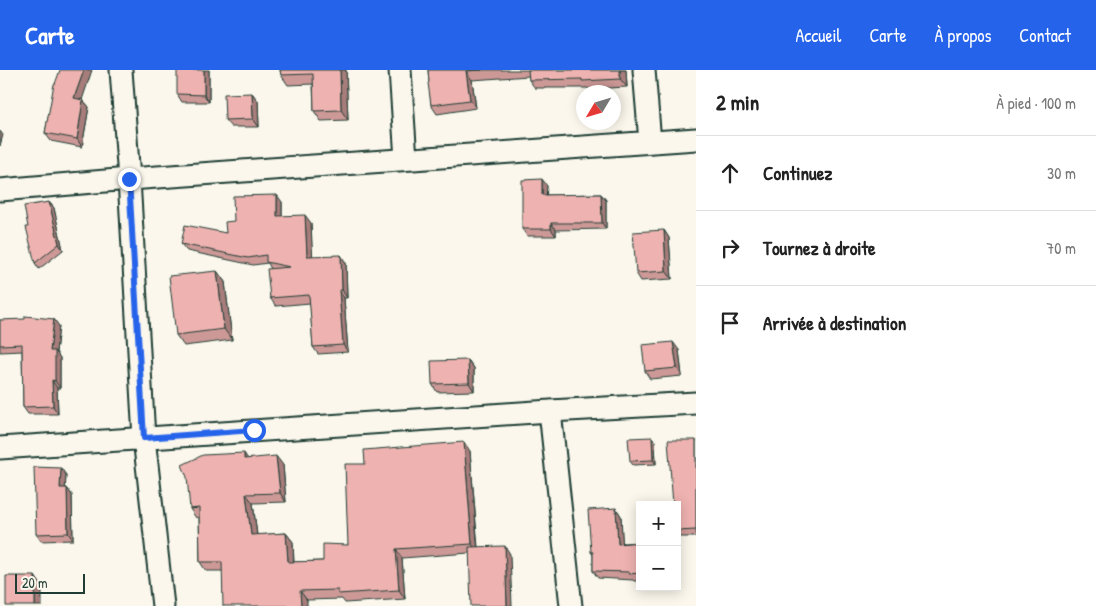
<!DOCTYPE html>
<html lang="fr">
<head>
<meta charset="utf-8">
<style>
  :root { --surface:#fff; --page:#f6f6f6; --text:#222; --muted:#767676; --line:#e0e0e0; --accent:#2563eb }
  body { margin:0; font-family:"Patrick Hand",sans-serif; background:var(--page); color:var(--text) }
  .controls { position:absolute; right:15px; bottom:15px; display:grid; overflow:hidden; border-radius:0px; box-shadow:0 2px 12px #0003 }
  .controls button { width:45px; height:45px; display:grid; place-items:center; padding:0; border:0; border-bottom:1px solid var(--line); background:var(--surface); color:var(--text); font:25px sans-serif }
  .compass { position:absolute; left:576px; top:15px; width:45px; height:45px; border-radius:50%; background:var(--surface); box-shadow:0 2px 12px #0003; rotate:232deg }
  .scale { position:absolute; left:15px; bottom:12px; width:70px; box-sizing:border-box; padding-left:5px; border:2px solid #1f3d34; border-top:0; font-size:14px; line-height:18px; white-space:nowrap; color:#1f3d34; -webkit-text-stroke:4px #fbf7ec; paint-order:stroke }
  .stop { position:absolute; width:15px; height:15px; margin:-11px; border:4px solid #2563eb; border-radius:50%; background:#fff }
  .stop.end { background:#2563eb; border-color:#fff; box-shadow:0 1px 5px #0008 }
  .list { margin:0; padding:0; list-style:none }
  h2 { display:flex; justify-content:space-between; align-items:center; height:65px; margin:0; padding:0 20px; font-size:21px }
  h2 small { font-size:16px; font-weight:400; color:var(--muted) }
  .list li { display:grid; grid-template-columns:32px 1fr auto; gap:15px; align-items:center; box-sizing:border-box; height:75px; padding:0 20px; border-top:1px solid var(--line) }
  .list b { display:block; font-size:19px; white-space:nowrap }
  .list em { font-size:16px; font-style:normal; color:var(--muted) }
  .icon { flex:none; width:28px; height:28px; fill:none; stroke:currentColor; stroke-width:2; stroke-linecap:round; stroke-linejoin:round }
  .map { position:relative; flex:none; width:696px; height:536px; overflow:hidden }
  header { display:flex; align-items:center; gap:30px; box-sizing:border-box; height:70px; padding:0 25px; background:var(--accent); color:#fff }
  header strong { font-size:24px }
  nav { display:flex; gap:28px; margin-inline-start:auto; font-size:18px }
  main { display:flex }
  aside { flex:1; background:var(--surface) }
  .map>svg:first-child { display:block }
</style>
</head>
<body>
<header>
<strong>Carte</strong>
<nav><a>Accueil</a><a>Carte</a><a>À propos</a><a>Contact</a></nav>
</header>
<main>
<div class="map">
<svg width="696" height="536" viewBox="0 0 696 536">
  <rect width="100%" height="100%" fill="#fbf7ec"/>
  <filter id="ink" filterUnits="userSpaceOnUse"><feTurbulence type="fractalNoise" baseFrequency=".02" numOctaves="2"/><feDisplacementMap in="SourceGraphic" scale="10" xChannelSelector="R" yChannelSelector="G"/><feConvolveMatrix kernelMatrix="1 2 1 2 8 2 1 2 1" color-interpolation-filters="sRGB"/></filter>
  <g filter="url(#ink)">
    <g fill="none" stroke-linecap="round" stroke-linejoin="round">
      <g stroke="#1f3d34" stroke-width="25">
        <path id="minor" d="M121 0 129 109 144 368 163 536
          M400 0 406 89
          M644 0 650 72
          M0 120 129 109 696 69
          M550 341 571 536
          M0 378 550 341 696 333"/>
      </g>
      <use href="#minor" stroke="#fbf7ec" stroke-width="21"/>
    </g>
    <path fill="#cd9997" stroke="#1f3d34" d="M209 0V32H182L177 24Z
      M280 0H346L348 50 321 51 314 41 313 14 288 15 281 5Z
      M428 0H626L627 17 589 19 587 18H535L529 10V6L472 10 476 38 437 44 431 35Z
      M55 14 82 29 89 37 82 77 51 71 45 63Z
      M252 23 258 31 259 57H231L225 50Z
      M547 116 546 125 601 124 606 130V159L556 160V166H527L522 159Z
      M49 132 54 138 63 180 39 199 35 193Z
      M282 132V146L311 153 312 186 346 193 347 228H344L348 282 318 284 313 277 310 233 276 236 270 228 271 199 268 193 253 195 187 181 181 174 226 163 234 151Z
      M664 160 669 168 672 209 641 211 636 203Z
      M217 201 225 212 232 270 184 276 176 265Z
      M0 250 59 256 56 282 60 288V318H57L58 344H28L23 337 22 281 0 282Z
      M679 280 682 306 650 309 645 301Z
      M468 290 474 298V321L437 322 432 314Z
      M696 370V467H677V435Z
      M655 371 656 394 633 395 630 391Z
      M470 381 478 477 510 484 469 483 402 488 405 529 345 533 342 529 307 530 222 501H206L200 492 199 447 196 448 190 439 248 389 283 395 286 432 253 433 257 465 286 463 293 472 294 492 323 491 348 475 365 394Z
      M66 405 65 418H67L72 425 73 470 41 471 36 464Z
      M616 438 621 446 622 473 640 472V511H634L633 510 598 508 593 501V485L591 482Z"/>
    <path fill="#a77d7b" stroke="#1f3d34" d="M84 0H92L80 36 74 28Z
      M204 0H209V32L204 25Z
      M340 0H346L348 50 341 40Z
      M620 0H626L627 17 620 9Z
      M466 1 472 10 476 38 470 30Z
      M252 23 258 31 259 57 253 49Z
      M83 30 89 37 82 77 77 69Z
      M0 61 3 65 0 76Z
      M542 109 547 116 546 131 542 125Z
      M601 124 606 130V159L602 153Z
      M277 125 282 132V154L277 146Z
      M49 132 54 138 63 180 59 174Z
      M305 145 311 153 313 194 307 186Z
      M551 153 556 160V166L551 159Z
      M664 160 669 168 672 209 666 201Z
      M341 185 346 193 347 228 342 220Z
      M217 201 225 212 232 270 224 259Z
      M339 220 344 228 348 282 343 275Z
      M54 249 59 256 56 282 60 288V318L55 311 50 281Z
      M673 272 679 280 682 306 677 298Z
      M468 290 474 298V321L469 313Z
      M52 310 57 318 58 344 53 336Z
      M652 367 655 371 656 394 653 390Z
      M464 372 470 381 478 483 472 474Z
      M244 383 250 392 244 389Z
      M276 386 283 395 286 432 280 423Z
      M61 398 66 405 65 425 60 418Z
      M67 418 72 425 73 470 68 463Z
      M246 424 253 433 258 474 251 465Z
      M616 438 621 446 623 481 618 474Z
      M286 463 293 472 294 501 288 492Z
      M505 476 510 484 512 536H507Z
      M396 479 402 488 405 529 399 520Z
      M35 506 42 516V536H35Z
      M300 521 307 530V536H301Z"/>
    <path fill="#eeb2b0" stroke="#1f3d34" d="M60 0H84L74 28 83 30 77 69 45 63 54 14H55Z
      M177 0H204V25L177 24Z
      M280 0H340L341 40 314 41 313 4 281 5Z
      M428 0H482L466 1 470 30 431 35 428 13 429 12Z
      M528 0H620V9L582 11V9L529 10Z
      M252 23 253 49 225 50 224 24Z
      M542 109V125L601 124 602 153H551V159H522V110Z
      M277 125V146L305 145 307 186 341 185 342 220H339L343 275 313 277 309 225 270 228 267 199 290 197 266 192V185L248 188 181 174 185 155 226 163 225 152 234 151 233 126Z
      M49 132 59 174 35 193 26 157H28L24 136Z
      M664 160 666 201 636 203 633 162Z
      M217 201 224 259 176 265 169 206Z
      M25 246 54 249 50 281H55V311L52 310 53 336 23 337 22 274 0 275V250L25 249Z
      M673 272 677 298 645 301 642 275Z
      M468 290 469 313 432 314 431 291Z
      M652 367 653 390 630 391 628 368Z
      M668 370H696V460L677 461V435H673Z
      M464 372 472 474 396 479 399 520 338 524V520L300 521 301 536H223L222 492H200L199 438 190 439 187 407 182 395 203 385 244 383V389L276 386 280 423 246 424 251 465 286 463 288 492 323 491V474L348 475 345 394H365L364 380Z
      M34 397 61 398 60 418H67L68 463 36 464Z
      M616 438 618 474 640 472V503L629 504V502L593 501V482H591L588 440Z
      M505 476 507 536H471L469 477Z
      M6 506H35V536H6Z"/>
  </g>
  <g fill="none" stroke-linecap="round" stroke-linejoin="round" filter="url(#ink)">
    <path stroke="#2563eb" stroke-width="6" d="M129 109 144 368 254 360"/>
  </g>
</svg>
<div class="controls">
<button>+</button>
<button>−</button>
</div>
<svg class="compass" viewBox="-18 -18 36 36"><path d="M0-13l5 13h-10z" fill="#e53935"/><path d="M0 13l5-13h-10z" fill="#767676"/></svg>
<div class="scale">20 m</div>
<div class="stop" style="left:254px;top:360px"></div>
<div class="stop end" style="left:129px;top:109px"></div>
</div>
<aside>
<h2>2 min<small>À pied · 100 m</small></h2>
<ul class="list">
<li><svg class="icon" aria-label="ahead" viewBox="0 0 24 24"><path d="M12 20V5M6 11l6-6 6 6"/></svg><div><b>Continuez</b></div><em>30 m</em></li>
<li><svg class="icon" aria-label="right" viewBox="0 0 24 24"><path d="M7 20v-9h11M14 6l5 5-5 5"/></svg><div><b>Tournez à droite</b></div><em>70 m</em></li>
<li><svg class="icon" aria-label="arrive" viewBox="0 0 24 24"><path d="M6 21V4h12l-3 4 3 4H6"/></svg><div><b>Arrivée à destination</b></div></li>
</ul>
</aside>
</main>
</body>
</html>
